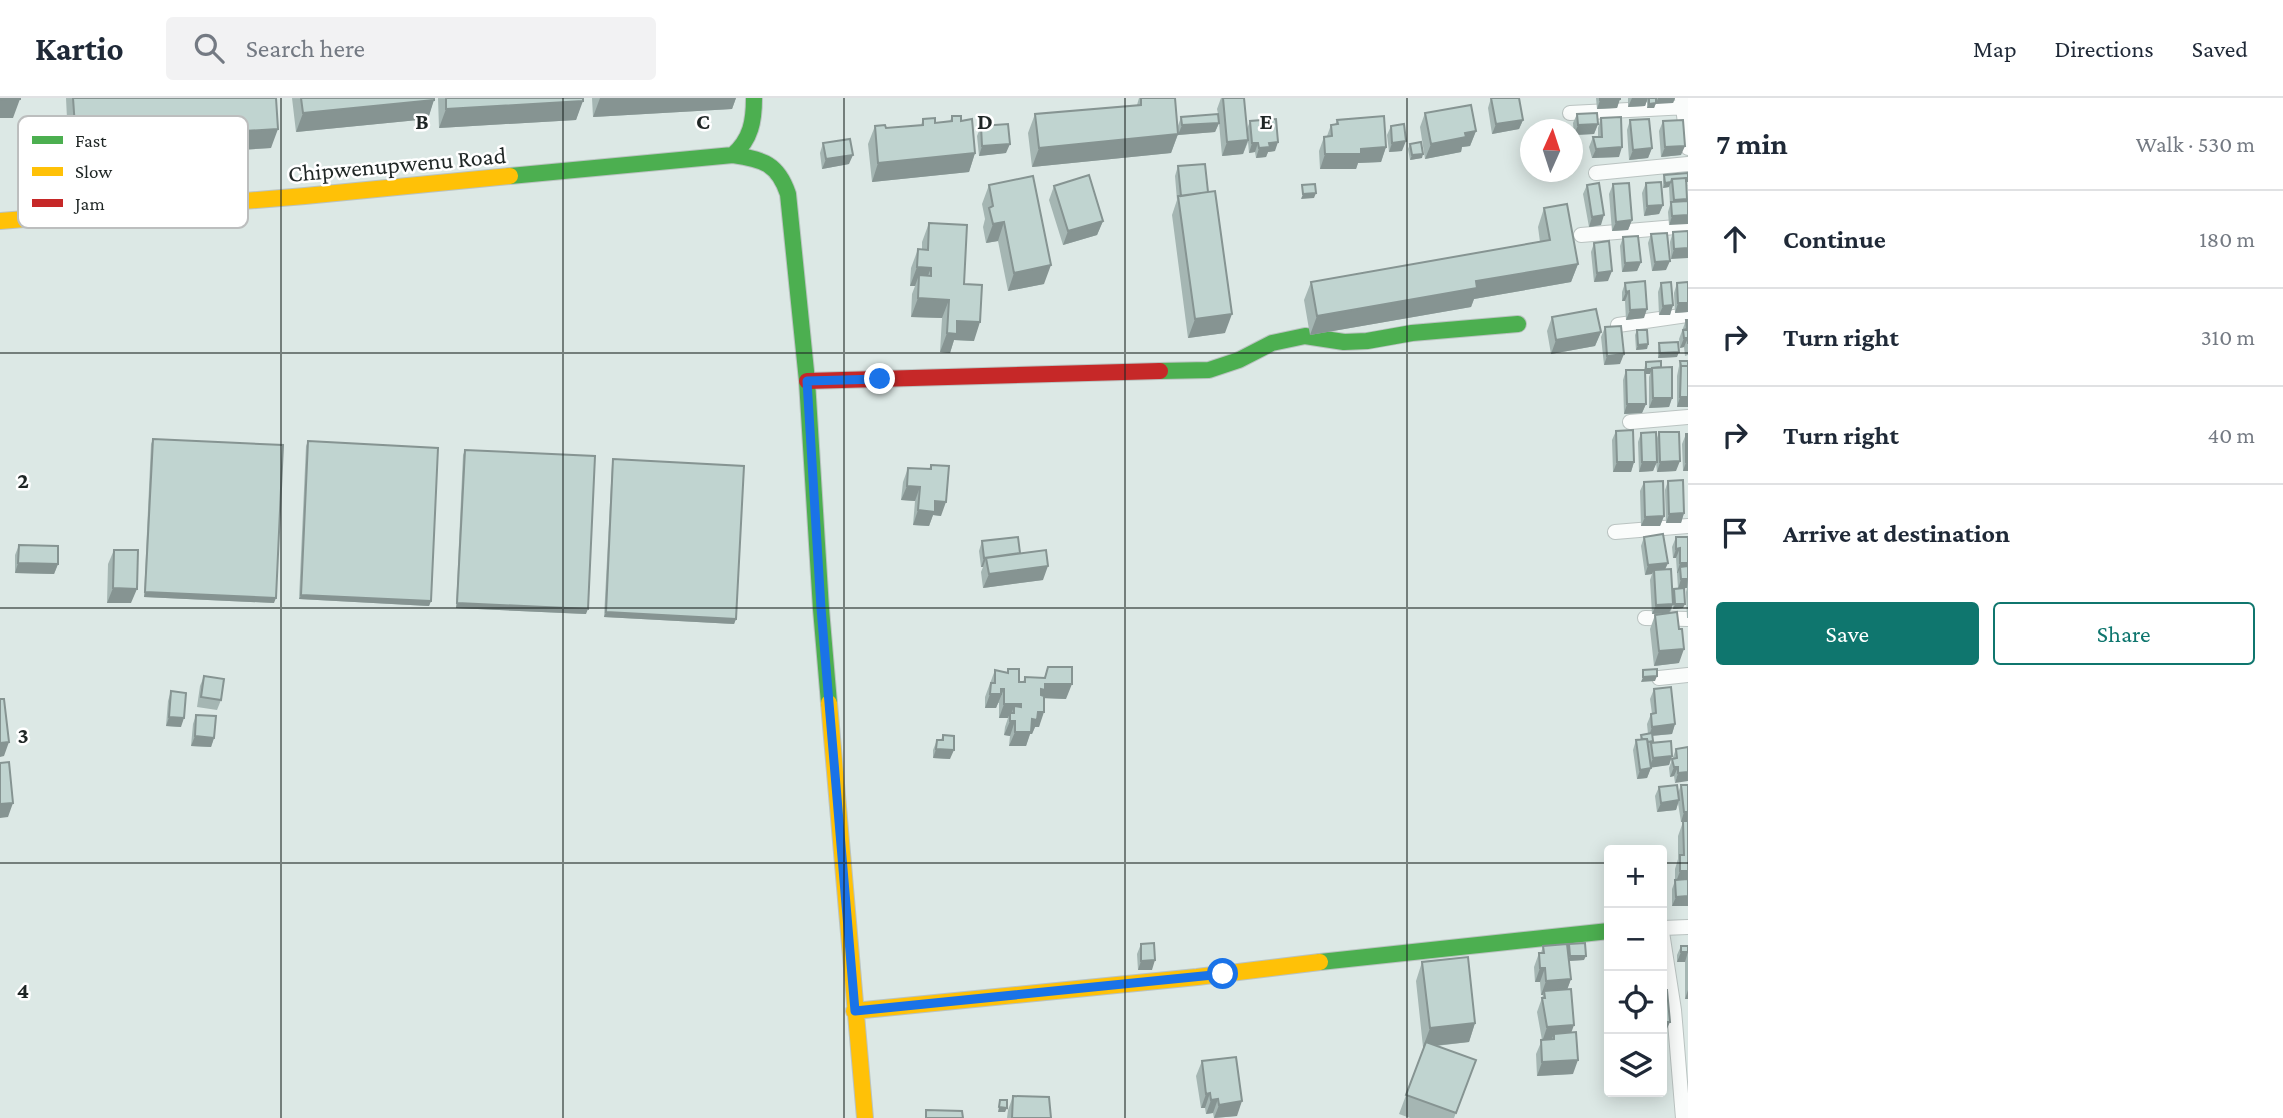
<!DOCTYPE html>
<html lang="en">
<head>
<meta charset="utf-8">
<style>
  :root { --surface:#fff; --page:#f2f2f3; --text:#1f2937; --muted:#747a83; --line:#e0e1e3; --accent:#0f766e }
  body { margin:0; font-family:"Crimson Pro",serif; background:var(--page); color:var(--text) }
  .controls { position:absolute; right:21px; bottom:21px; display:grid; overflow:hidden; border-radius:7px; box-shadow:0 4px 18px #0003 }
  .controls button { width:63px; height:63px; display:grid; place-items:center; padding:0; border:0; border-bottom:2px solid var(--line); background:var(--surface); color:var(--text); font:35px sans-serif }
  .compass { position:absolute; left:1520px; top:21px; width:63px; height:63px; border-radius:50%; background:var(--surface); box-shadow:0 4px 18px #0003; rotate:3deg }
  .stop { position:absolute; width:21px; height:21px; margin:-16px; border:5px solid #1a73e8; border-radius:50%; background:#fff }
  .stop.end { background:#1a73e8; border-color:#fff; box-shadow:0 2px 7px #0008 }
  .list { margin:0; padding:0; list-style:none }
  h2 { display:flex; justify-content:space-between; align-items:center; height:91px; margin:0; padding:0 28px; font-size:30px }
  h2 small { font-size:23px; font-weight:400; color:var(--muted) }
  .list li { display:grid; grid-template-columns:46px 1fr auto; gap:21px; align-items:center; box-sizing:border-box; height:98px; padding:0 28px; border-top:2px solid var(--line) }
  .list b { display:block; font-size:26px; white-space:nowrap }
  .list em { font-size:23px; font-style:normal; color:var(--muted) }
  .actions { display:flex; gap:14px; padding:21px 28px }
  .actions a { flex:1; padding:16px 0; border:2px solid var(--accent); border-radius:7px; text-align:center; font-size:24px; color:var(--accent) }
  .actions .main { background:var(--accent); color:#fff }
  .icon { flex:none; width:38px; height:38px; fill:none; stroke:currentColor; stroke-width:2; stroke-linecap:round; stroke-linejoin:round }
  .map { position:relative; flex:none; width:1688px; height:1020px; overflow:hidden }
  header { display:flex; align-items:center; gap:42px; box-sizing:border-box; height:98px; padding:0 35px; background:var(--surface); border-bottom:2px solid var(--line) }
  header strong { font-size:33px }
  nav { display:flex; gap:38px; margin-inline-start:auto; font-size:24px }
  .search { width:490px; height:63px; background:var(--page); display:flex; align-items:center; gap:18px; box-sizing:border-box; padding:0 24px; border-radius:7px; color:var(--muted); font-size:26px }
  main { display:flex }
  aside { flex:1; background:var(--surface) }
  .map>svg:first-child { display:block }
</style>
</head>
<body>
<header>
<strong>Kartio</strong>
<div class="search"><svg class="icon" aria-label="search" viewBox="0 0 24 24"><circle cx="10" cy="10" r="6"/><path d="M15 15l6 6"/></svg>Search here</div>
<nav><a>Map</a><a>Directions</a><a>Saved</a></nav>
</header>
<main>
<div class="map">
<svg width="1688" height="1020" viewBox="0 0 1688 1020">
  <rect width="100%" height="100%" fill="#dce8e5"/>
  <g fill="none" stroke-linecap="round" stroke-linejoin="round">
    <g stroke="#bac3c1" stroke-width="16">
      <path id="street" d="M1682 1 1688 50
        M1570 15 1688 9
        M1596 75 1688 66
        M1581 137 1688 128
        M1618 227 1688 217
        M1630 324 1688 319
        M1615 434 1688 428
        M1645 520 1688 521
        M1659 580 1688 577
        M1662 830 1688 829
        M1662 834 1674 912 1683 1020"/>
    </g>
    <g stroke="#bac3c1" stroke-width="18">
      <path id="fast" d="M733 57C763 61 778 66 788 96L807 283 821 511 829 605
        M510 78 733 57C751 41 754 23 754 0
        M1160 273 1209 272 1239 262 1272 245 1305 238 1344 244 1367 243 1412 235 1518 226
        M1320 864 1609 833"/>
    </g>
    <g stroke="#bac3c1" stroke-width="18">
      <path id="slow" d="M0 123 305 98 510 78
        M829 605 865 1020
        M854 913 1197 879 1320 864"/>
    </g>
    <g stroke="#bac3c1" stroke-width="18">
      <path id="jam" d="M807 283 1160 273"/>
    </g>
    <use href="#street" stroke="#fafcfb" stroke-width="14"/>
    <use href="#fast" stroke="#4caf50" stroke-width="16"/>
    <use href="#slow" stroke="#ffc107" stroke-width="16"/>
    <use href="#jam" stroke="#c62828" stroke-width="16"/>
  </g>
  <path fill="#a5b6b3" d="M66 0H276L271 50 69 62Z
    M292 0H434L428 21 296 34Z
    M438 0H583L576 22 439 30Z
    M592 0H736L732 11 593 19Z
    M1139 0H1175L1178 36 1171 55 1032 69 1028 35 1035 16 1137 7Z
    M1221 0H1244L1247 31 1250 23 1275 53 1268 54 1266 59 1256 60 1255 54 1249 55 1248 44 1243 56 1222 58 1219 25 1215 34 1178 37V28L1181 19 1218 16 1217 11Z
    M1491 0 1523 22 1519 31 1492 36 1488 10Z
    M1596 0H1620L1617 10 1597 11Z
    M1628 0H1675L1673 5H1656L1654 10H1647V2L1645 8 1628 9Z
    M1425 15 1476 33 1470 48 1462 49 1461 54 1425 61 1420 29Z
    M1577 16 1598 26 1594 36 1574 37 1573 25Z
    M952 18 961 23 975 55 969 74 872 84 868 46 875 28 886 30 921 27 923 21 935 25 950 23Z
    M1601 20 1619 59 1592 60 1589 49 1593 39H1598V30Z
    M1337 22 1386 49 1381 64 1358 65 1356 71H1320L1319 53 1324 39 1327 38 1331 27H1335Z
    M1630 22 1652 50 1648 60 1629 62 1627 32Z
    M1663 23 1681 57 1661 59 1659 33Z
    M981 28 1006 55 979 58 977 38Z
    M1391 28 1402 53 1389 54 1387 37Z
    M823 45 849 66 822 71 820 55Z
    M1410 46 1422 60 1410 62 1408 51Z
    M1178 68 1208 94 1225 235 1188 240 1172 117 1177 102 1175 78Z
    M1664 77 1688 88H1686L1669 127 1668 114 1670 107 1669 89 1663 90V82Z
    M1646 85 1663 107 1659 116 1644 118 1642 95Z
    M1613 86 1632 122 1628 132 1612 133 1609 96Z
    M989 87 1036 90 1044 186 1008 193 998 143 986 145 983 129 985 121 982 106Z
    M1587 87 1601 127 1589 129 1583 96Z
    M1054 88 1103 123 1097 137 1063 147 1049 102Z
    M1544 110 1578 166 1571 184 1474 201 1471 209 1310 237 1304 202 1311 184 1540 144 1538 129Z
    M929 125 964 186 974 243 954 242 950 255 940 254 942 220 911 219 912 196 915 188H910L911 170 918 151H922V144Z
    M1688 133 1671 161 1670 144 1673 134Z
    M1651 136 1666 172 1652 173 1648 145Z
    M1623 139 1641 164 1637 173 1622 174 1620 148Z
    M1594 145 1608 183 1594 184 1591 154Z
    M1688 184V214L1675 215 1674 195 1677 185Z
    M1625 185 1644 220 1626 222 1625 203H1622V194Z
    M1661 185 1673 207 1670 217H1659L1658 194Z
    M1552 219 1601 234 1595 248 1551 256 1547 233Z
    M1686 222H1688V257L1685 258 1684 249 1680 250 1679 241Z
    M1605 229 1620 266 1604 267 1601 239Z
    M1637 232 1648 246 1647 251 1636 252 1635 237Z
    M1659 245 1677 259 1658 260V250Z
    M1680 263 1688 309H1677V278Z
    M1646 264 1661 269 1672 300 1669 309 1649 310V279L1650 276H1645L1646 306 1642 315 1624 316 1623 282 1626 272H1644Z
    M1616 333 1634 364 1631 374H1613L1612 342Z
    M1659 334 1676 373 1657 374 1656 364 1653 373 1639 374 1638 344 1641 335 1656 343Z
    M1686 336H1688V373H1683L1682 346Z
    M153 341 274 505 144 499 151 346Z
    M308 343 431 503 429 508 299 501 306 348Z
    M465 352 586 516 456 510 463 357Z
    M613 361 736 521 734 526 604 519 612 366Z
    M931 367 941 418 933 417 929 428 913 427 915 403 901 402 903 384 908 370 929 371Z
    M1668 383 1684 415 1681 425H1666L1665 392Z
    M1644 384 1664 418 1660 428H1641L1640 393Z
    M1644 439 1665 471 1672 494 1674 491 1678 490 1676 460H1673L1672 449 1676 439H1688V520H1687L1686 494 1687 490H1684L1683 510 1673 511V507L1670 515 1679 565 1654 568 1650 531 1655 517 1665 516H1652L1650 482 1652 476 1645 477 1641 448Z
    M982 443 1020 456 1043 482 983 490 981 474 983 469H981L979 453Z
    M19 447 58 466 54 476 15 475V457Z
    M114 452 131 505H107L108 466Z
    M1048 569 1066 601 1044 600 1039 629H1035L1032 636H1030L1026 648H1009L1010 638 1004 637 1005 629 1008 620H999V605H998L996 610H985V599L995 572 1007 574 1008 571 1019 584H1023L1025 579 1044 580Z
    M204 578 221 602 217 612 197 609 200 588Z
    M1654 591 1675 626 1672 636 1652 638V645L1672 658 1669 667 1651 669 1647 680 1637 681 1633 652 1636 642H1640L1641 637 1648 636 1647 626 1651 616H1652L1650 601Z
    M171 593 181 629 166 628 168 603Z
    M196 617 214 640 211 649 191 648 193 626Z
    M943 637 950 661 933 660V652L937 642H941Z
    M1688 649 1675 685 1674 678 1670 679 1669 670 1676 651Z
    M1681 687 1688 723V808H1672V791L1675 783V771L1678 761V738L1683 724H1681L1678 705 1676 712 1657 714 1655 698 1659 689 1678 695Z
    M1141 846 1152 872H1138L1137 856Z
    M1569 846 1584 862 1569 863 1571 881 1567 891 1571 935 1573 976 1537 978 1536 956 1542 942 1537 914 1543 897H1541L1540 884H1535L1534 869 1539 855H1541L1543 848 1568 850Z
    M1681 848H1688V901H1685V864H1677V857Z
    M1422 864 1475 925 1469 944 1436 948 1476 962 1454 1020H1410L1399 1016 1424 949H1423L1416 883Z
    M1202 963 1237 1018 1214 1020 1213 1015 1206 1016 1205 1010H1201L1196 978Z
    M1013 998 1051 1020H1007L1008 1012Z"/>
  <path fill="#869492" d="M600 0H736L732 11 593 19Z
    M1632 0H1648L1645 8 1628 9Z
    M1658 0H1675L1673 5 1656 6Z
    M20 1 13 20H0V2Z
    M1620 1 1617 10 1597 11 1600 2Z
    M434 2 428 21 296 34 303 15Z
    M583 3 576 22 439 30 446 11Z
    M1656 5 1654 10H1647L1649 6Z
    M1523 22 1519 31 1492 36 1496 26Z
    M1219 25 1215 34 1178 37 1182 27Z
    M1598 26 1594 36 1574 37 1578 27Z
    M278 31 271 50 69 62 76 43Z
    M1476 33 1470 48 1462 49 1461 54 1425 61 1431 46 1465 35Z
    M1178 36 1171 55 1032 69 1039 50Z
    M1248 42 1243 56 1222 58 1227 44Z
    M1406 43 1402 53 1389 54 1392 45Z
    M1278 44 1275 53 1268 54 1266 59 1256 60 1259 50 1269 45Z
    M1252 45H1258L1255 54 1249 55Z
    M1010 46 1006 55 979 58 982 48Z
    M1685 48 1681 57 1661 59 1665 49Z
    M1386 49 1381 64 1358 65 1356 71H1320L1325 56 1361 51Z
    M1622 49 1619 59 1592 60 1596 51Z
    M1652 50 1648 60 1629 62 1633 52Z
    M975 55 969 74 872 84 878 65Z
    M1423 56 1422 60 1410 62 1412 57Z
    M853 57 849 66 822 71 826 61Z
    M1671 84 1669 89 1663 90 1665 85Z
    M1316 95 1314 100 1301 101 1303 96Z
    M1663 107 1659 116 1644 118 1647 108Z
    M1604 117 1601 127 1589 129 1592 119Z
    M1688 117V126L1669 127 1672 118Z
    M1632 122 1628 132 1612 133 1616 124Z
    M1103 123 1097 137 1063 147 1068 133Z
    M1004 124 998 143 986 145 993 126Z
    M1688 150V160L1671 161 1674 151Z
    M1670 163 1666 172 1652 173 1655 164Z
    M1641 164 1637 173 1622 174 1625 165Z
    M1578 166 1571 184 1474 201 1471 209 1310 237 1317 218 1476 183Z
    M1051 167 1044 186 1008 193 1014 175Z
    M917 169 931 170 924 188 919 177 915 188H910Z
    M1612 173 1608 183 1594 184 1597 175Z
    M1629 193 1625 203H1622L1626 194Z
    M918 200 949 202 942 220 911 219Z
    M1678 205H1688V214L1675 215Z
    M1673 207 1670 217H1659L1663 208Z
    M1647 211 1644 220 1626 222 1630 212Z
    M1232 216 1225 235 1188 240 1195 221Z
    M957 223 980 224 974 243 954 242 950 255 940 254 947 235Z
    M1601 234 1595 248 1551 256 1556 242Z
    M1684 240H1688L1684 249 1680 250Z
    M1648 246 1647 251 1636 252 1638 247Z
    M1679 254 1677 259 1658 260 1660 255Z
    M1624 256 1620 266 1604 267 1607 258Z
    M1646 271H1652L1650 276H1645Z
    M1680 299H1688V309H1677Z
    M1653 300H1672L1669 309 1649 310Z
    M1627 306H1646L1642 315 1624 316Z
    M1680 363 1676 373 1657 374 1660 364Z
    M1617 364H1634L1631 374H1613Z
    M1642 364H1657L1653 373 1639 374Z
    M1686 364H1688V373H1683Z
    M907 388 920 389 915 403 901 402Z
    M935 403 946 404 941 418 933 417 929 428 913 427 918 412Z
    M1684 415 1681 425H1666L1669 416Z
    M1664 418 1660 428H1641L1645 419Z
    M1680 450 1676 460H1673L1676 451Z
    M1020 455 986 460 983 469H981L984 460Z
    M18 465 58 466 54 476 15 475Z
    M1668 465 1664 474 1654 472 1652 476 1645 477 1648 467Z
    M1680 465H1688V475L1680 469 1678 475H1677Z
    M1048 468 1043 482 983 490 989 476Z
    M1681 481H1688L1687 490 1678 491Z
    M113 490 137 491 131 505H107Z
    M145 494 276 500 274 505 144 499Z
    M301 497 431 503 429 508 299 501Z
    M457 505 588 511 586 516 456 510Z
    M1673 506 1669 515 1652 516 1656 507Z
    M1675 506H1685L1683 510 1673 511Z
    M606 514 736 521 734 526 604 519Z
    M1684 551 1679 565 1654 568 1659 553Z
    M1657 578 1655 583 1641 584 1643 579Z
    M1045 586H1072L1066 601 1041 600V591Z
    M1001 591H1004L996 610H985L990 596Z
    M1004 606H1021L1016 621 1014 615V608L1010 621V615L1008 620H999Z
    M1038 614H1044L1039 629H1035L1032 636H1030L1026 648H1009L1015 634 1032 621Z
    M169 619 184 620 181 629 166 628Z
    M1010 623H1015L1010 638 1004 637Z
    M1675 626 1672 636 1649 638 1652 629Z
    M195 638 214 640 211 649 191 648Z
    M9 644 4 658 0 659V645Z
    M936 651 954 652 950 661 933 660Z
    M1672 658 1669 667 1649 670 1653 660Z
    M1674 669H1678L1674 678 1670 679Z
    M1651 670 1647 680 1637 681 1640 672Z
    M1688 674V683L1675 685 1678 675Z
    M1679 702 1676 712 1657 714 1661 705Z
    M13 705 8 719 0 720V706Z
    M1684 714H1688V723L1681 724Z
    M1680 773H1688V787H1675Z
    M1688 798V808H1672L1676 799Z
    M1681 854H1688L1685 864H1677Z
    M1570 858H1586L1584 862 1568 863Z
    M1155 862 1152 872H1138L1141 863Z
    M1540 870H1545L1540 884H1535Z
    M1571 881 1566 895 1544 893 1543 897H1541L1546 883Z
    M1688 892V901H1685Z
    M1662 924H1670L1666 933 1662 934Z
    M1475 925 1469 944 1423 949 1430 930Z
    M1574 927 1569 941 1554 936 1551 943 1542 944 1547 929Z
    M1578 962 1573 976 1537 978 1542 964Z
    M1210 995 1205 1010H1201L1206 996Z
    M1218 1001 1213 1015 1206 1016 1211 1002Z
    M1242 1003 1237 1018 1214 1020 1219 1007Z
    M999 1009 1007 1010 1005 1014H998Z"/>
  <path fill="#c0d4d0" stroke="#869492" stroke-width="2" d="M0 0H20V1L0 2Z
    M73 0H276L278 31 76 43Z
    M301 0H434V2L303 15Z
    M446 0H583V3L446 11Z
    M1141 0H1175L1178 36 1039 50 1035 16 1141 7Z
    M1223 0H1244L1248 42 1227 44Z
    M1491 0H1519L1523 22 1496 26Z
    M1600 0H1620V1L1600 2Z
    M1649 0H1656V5L1649 6Z
    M1471 7 1476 33 1465 35 1466 39 1431 46 1425 15Z
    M1597 15 1598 26 1578 27 1577 16Z
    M1218 16 1219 25 1182 27 1181 19Z
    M952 18H961V23L972 21 975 55 878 65 875 28 885 27 886 30 923 27V21L935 20V25L952 23Z
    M1384 18 1386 49 1361 51V56H1325L1324 39 1332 38 1331 27 1338 26 1337 22Z
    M1621 19 1622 49 1596 51 1593 39H1602L1601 20Z
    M1276 21 1278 44 1269 45 1270 49 1259 50 1258 45H1252L1250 23Z
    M1649 21 1652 50 1633 52 1630 22Z
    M1683 22 1685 48 1665 49 1663 23Z
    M1008 26 1010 46 982 48 981 28Z
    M1404 26 1406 43 1392 45 1391 28Z
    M850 41 853 57 826 61 823 45Z
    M1421 44 1423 56 1412 57 1410 46Z
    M1205 66 1208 94 1181 98 1178 68Z
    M1688 75V83H1686V80L1672 81 1671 84 1665 85 1664 77Z
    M1089 77 1103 123 1068 133 1054 88Z
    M1033 78 1051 167 1014 175 1004 124 993 126 989 110 993 108 989 87Z
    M1686 80 1687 101 1674 102 1672 81Z
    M1661 84 1663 107 1647 108 1646 85Z
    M1599 85 1604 117 1592 119 1587 87Z
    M1629 85 1632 122 1616 124 1613 86Z
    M1315 86 1316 95 1303 96 1302 87Z
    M1215 93 1232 216 1195 221 1178 98Z
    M1688 103V117L1672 118 1671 104Z
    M1567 106 1578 166 1476 183 1477 190 1317 218 1311 184 1550 142 1544 110Z
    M929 125 967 127 964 186 982 187 980 224 957 223V236L947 235 949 202 918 200 919 177 931 178V170L917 169 918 151 928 152Z
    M1688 133V150L1674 151 1673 134Z
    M1667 135 1670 163 1655 164 1651 136Z
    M1638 138 1641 164 1625 165 1623 139Z
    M1609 143 1612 173 1597 175 1594 145Z
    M1645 183 1647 211 1630 212 1629 193 1626 194 1625 185Z
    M1671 184 1673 207 1663 208 1661 185Z
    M1688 184V205H1678L1677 185Z
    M1596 211 1601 234 1556 242 1552 219Z
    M1686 222H1688V246V240H1684L1683 232 1687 231Z
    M1621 228 1624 256 1607 258 1605 229Z
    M1637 232H1647L1648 246 1638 247Z
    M1678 244 1679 254 1660 255 1659 245Z
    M1661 263V269L1652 270V271H1646V264Z
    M1680 263H1688V268H1681Z
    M1681 268H1688V299H1680Z
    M1672 269V300H1653L1652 270Z
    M1626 272H1645L1646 306H1627Z
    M1633 332 1634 364H1617L1616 333Z
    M1656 334 1657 364H1642L1641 335Z
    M1659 334H1679L1680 363 1660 364Z
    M1686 336H1688V364H1686Z
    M153 341 283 347 276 500 145 494Z
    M308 343 438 350 431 503 301 497Z
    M465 352 595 358 588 511 457 505Z
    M613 361 744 368 736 521 606 514Z
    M931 367 949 368 946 404 935 403V414L918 412 920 389 907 388 908 370 931 371Z
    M1683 382 1684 415 1669 416 1668 383Z
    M1663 383 1664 418 1645 419 1644 384Z
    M1663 436 1668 465 1648 467 1644 439Z
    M1018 439 1020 455 984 460 982 443Z
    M1676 439H1688V465H1680V450L1676 451Z
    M19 447 58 448V466L18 465Z
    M114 452H138L137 491 113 490Z
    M1046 452 1048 468 989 476 986 460Z
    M1688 468V481H1681L1680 469Z
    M1671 471 1673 506 1656 507 1654 472Z
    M1684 490 1685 506H1675L1674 491Z
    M1677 514 1679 531H1682L1684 551 1659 553 1655 517Z
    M1048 569H1072V586H1045V592L1041 591V597L1044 598V614H1038L1037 622 1032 621 1031 634H1015V623H1010V615H1014V608L1021 609V606H1004V591H1001V596H990L991 585H995V572L1008 575V571H1019V584H1025V579L1045 580Z
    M1657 571V578L1643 579V572Z
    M204 578 224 581 221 602 201 599Z
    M1671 589 1675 626 1652 629 1651 616 1656 615 1654 591Z
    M171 593 186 595 184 620 169 619Z
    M0 601H4L9 644 0 645Z
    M196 617 216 618 214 640 195 638Z
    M1652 635 1653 643 1648 644 1647 641H1642L1641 637Z
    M943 637 954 638V652L936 651 937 642H943Z
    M1647 641 1651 670 1640 672 1636 642Z
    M1671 643 1672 658 1653 660 1651 645Z
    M1688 649V674L1678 675V669H1674L1672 661 1677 660 1676 651Z
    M9 664 13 705 0 706V665Z
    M1677 687 1679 702 1661 705 1659 689Z
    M1681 687H1688V714H1684Z
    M1683 723H1688V773H1680V757H1684Z
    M1688 781V798L1676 799 1675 782Z
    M1154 845 1155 862 1141 863V846Z
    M1585 845 1586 858H1570L1569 846Z
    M1567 846 1571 881 1546 883 1545 870H1540L1539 855H1544L1543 848Z
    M1681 848H1688V854H1681Z
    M1468 859 1475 925 1430 930 1422 864Z
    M1571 891 1574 927 1547 929 1542 900H1545L1544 893Z
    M1662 892H1667L1670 924H1662Z
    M1576 934 1578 962 1542 964 1541 942 1554 941V936Z
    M1426 944 1476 962 1456 1015 1406 997Z
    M1236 959 1242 1003 1219 1007 1218 1001 1211 1002 1210 995 1206 996 1202 963Z
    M1013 998 1049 999 1051 1020H1012Z
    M1000 1002H1007V1010L999 1009Z
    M926 1012 962 1013 963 1020H926Z"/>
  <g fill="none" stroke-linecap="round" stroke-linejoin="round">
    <path stroke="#1a73e8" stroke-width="9" d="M880 281 807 283 821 510 855 913 1223 876"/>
  </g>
  <path fill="none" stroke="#1f2625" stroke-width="2" stroke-opacity="0.55" d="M281 0V1020M563 0V1020M844 0V1020M1125 0V1020M1407 0V1020M0 255H1688M0 510H1688M0 765H1609M1662 765H1688"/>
  <g text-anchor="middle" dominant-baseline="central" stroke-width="5" stroke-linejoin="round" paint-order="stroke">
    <g font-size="24" fill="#1f2625" stroke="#fff">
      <text transform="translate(397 66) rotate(-5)">Chipwenupwenu Road</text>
    </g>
  </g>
  <rect x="18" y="18" width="230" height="112" rx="10" fill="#fff" stroke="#bcbebe" stroke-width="2"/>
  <rect x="32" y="38" width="31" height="8" fill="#4caf50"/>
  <rect x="32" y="69" width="31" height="9" fill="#ffc107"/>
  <rect x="32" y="101" width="31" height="8" fill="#c62828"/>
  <g font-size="19" fill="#1f2625">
    <text x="75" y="49">Fast</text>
    <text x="75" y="80">Slow</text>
    <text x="75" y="112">Jam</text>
  </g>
  <g font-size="23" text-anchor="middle" font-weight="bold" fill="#1f2625" stroke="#fff" stroke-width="5" stroke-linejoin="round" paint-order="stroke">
    <text x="422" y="31">B</text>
    <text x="703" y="31">C</text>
    <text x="985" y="31">D</text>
    <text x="1266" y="31">E</text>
    <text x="23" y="390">2</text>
    <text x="23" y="645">3</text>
    <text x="23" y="900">4</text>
  </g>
</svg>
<div class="controls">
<button>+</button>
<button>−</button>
<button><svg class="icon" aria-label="locate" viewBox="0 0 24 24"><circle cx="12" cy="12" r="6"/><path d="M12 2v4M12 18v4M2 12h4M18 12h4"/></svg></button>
<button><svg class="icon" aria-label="layers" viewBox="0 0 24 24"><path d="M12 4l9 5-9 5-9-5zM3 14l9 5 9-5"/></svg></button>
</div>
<svg class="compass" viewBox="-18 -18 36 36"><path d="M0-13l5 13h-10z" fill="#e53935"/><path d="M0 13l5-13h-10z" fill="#747a83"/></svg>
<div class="stop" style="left:1223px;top:876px"></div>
<div class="stop end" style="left:880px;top:281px"></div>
</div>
<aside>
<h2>7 min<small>Walk · 530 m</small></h2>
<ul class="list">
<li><svg class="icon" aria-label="ahead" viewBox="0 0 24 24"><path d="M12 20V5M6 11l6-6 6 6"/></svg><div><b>Continue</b></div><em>180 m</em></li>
<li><svg class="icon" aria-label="right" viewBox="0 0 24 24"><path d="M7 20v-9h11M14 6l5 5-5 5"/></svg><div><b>Turn right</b></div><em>310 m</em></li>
<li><svg class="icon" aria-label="right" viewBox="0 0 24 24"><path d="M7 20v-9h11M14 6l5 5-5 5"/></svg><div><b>Turn right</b></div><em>40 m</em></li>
<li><svg class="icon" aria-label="arrive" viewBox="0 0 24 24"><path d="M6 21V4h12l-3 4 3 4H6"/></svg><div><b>Arrive at destination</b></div></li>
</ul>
<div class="actions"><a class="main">Save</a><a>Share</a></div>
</aside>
</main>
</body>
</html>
